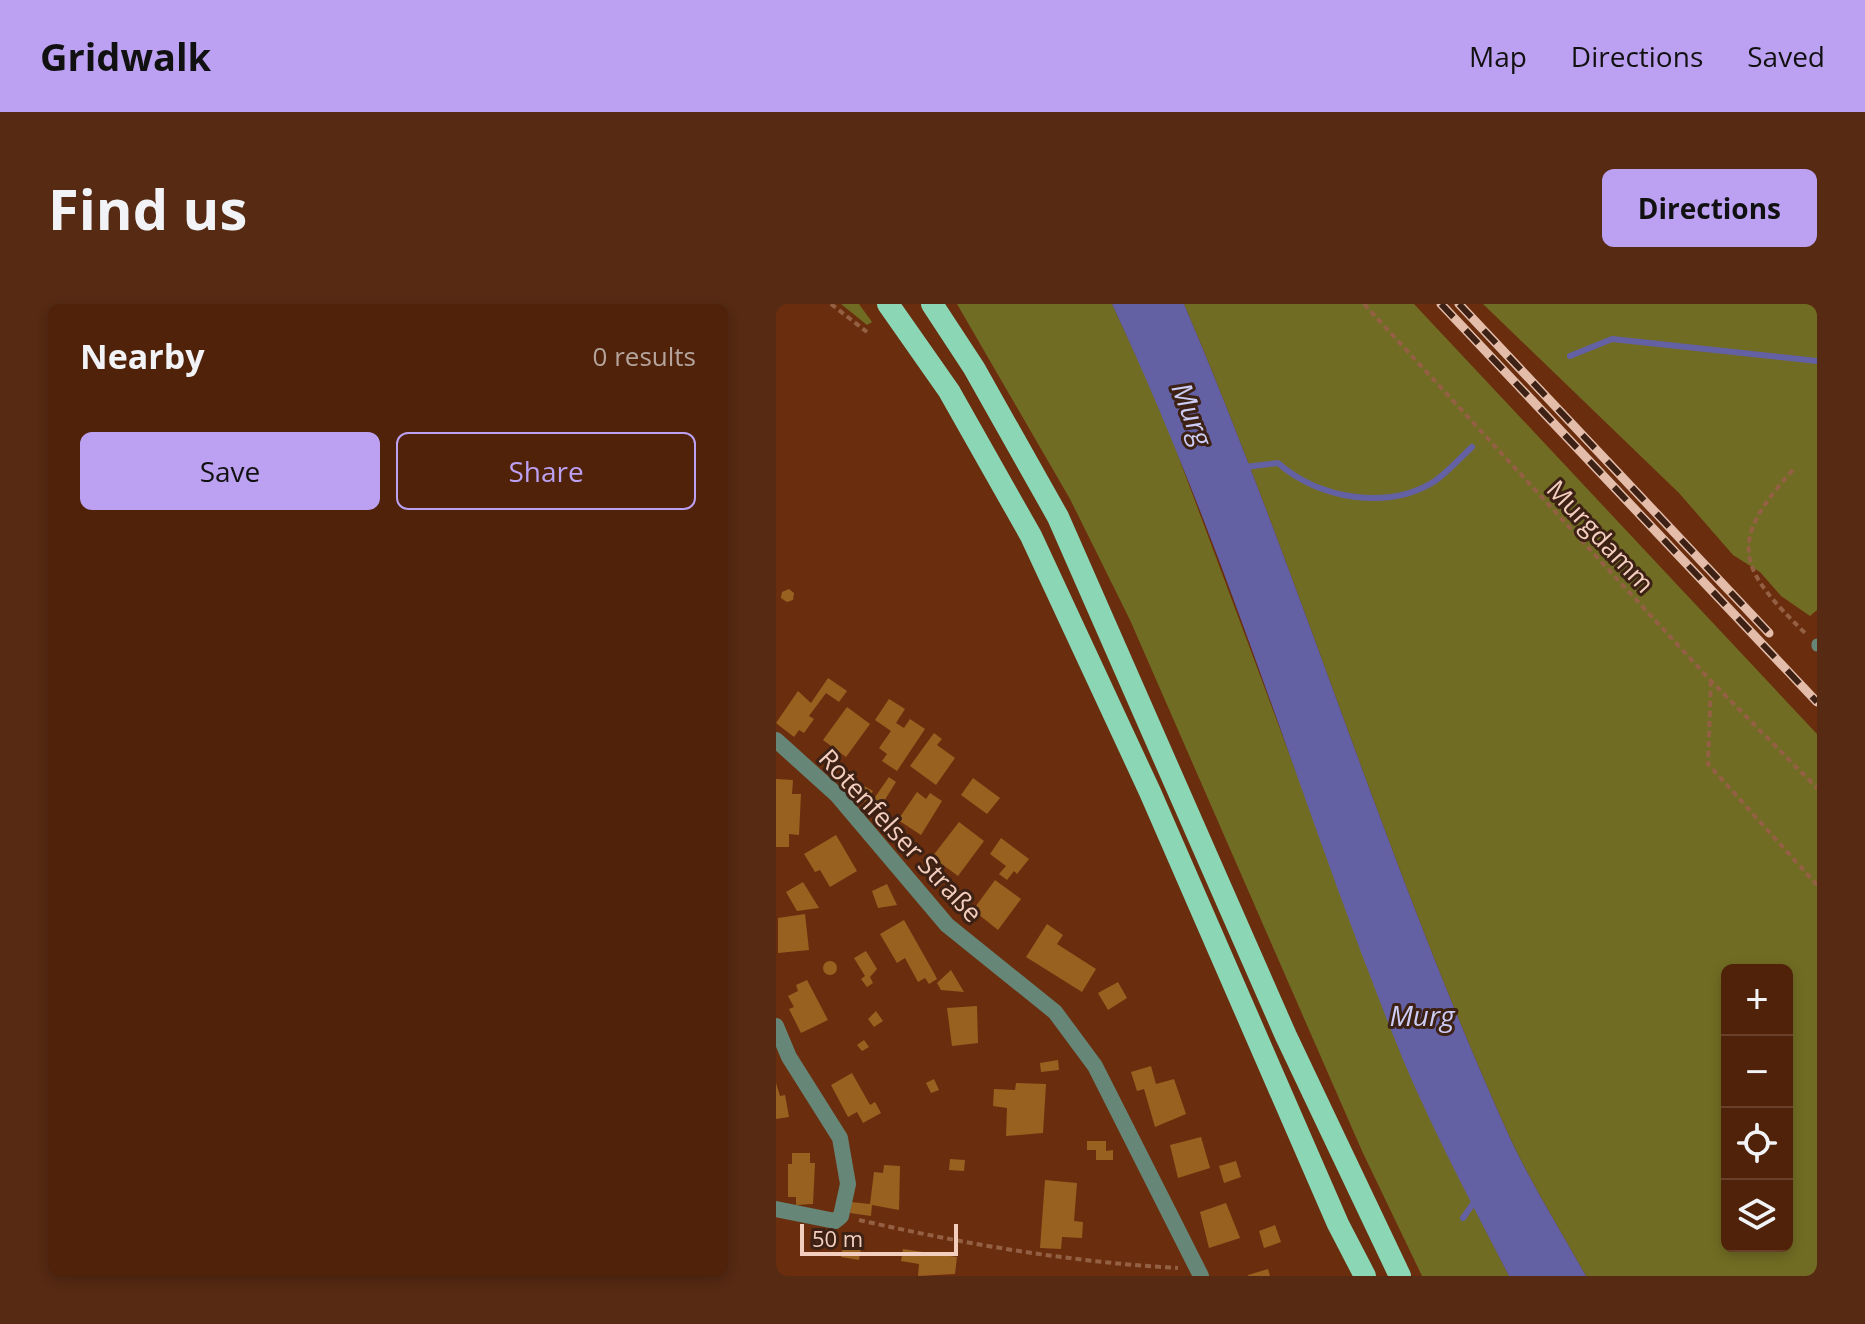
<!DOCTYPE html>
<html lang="en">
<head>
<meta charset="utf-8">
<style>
  :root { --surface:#50220a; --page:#562a13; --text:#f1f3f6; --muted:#b4a49c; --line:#673f2b; --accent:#bca0f2 }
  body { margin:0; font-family:"Open Sans",sans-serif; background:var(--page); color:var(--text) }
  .controls { position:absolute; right:24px; bottom:24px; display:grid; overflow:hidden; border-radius:12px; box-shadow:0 4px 12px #0003 }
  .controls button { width:72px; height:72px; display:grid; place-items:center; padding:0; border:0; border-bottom:2px solid var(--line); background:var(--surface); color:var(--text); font:40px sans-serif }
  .scale { position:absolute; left:24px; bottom:20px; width:158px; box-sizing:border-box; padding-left:8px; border:4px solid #f3cebe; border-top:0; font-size:22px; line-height:28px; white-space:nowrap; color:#f3cebe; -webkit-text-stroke:6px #3c2114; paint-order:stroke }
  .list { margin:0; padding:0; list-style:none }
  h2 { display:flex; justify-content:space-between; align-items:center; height:104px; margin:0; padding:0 32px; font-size:34px }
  h2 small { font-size:26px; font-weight:400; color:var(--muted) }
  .actions { display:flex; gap:16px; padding:24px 32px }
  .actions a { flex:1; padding:18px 0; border:2px solid var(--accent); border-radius:12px; text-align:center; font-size:28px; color:var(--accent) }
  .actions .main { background:var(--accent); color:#111 }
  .icon { flex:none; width:44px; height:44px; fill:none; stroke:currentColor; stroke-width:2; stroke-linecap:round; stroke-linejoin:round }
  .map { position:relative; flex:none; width:1041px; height:972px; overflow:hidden; border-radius:12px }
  header { display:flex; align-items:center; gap:48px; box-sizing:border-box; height:112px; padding:0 40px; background:var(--accent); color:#111 }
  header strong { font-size:38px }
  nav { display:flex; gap:44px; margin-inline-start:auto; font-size:28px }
  .intro { display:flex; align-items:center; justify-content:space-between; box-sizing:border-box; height:192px; padding:0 48px }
  h1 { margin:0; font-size:56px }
  .button { padding:20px 36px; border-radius:12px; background:var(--accent); color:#111; font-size:28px; font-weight:700 }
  main { display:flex; gap:48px; padding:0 48px }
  aside { flex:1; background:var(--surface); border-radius:12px; box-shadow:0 4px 12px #0003 }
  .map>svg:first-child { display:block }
</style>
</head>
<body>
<header>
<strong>Gridwalk</strong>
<nav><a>Map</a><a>Directions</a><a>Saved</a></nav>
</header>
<div class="intro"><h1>Find us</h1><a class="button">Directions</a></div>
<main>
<aside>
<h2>Nearby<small>0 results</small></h2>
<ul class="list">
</ul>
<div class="actions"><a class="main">Save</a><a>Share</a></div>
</aside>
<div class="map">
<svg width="1041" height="972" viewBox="0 0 1041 972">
  <rect width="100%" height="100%" fill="#6a2e0e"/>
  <path fill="#716c23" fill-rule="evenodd" d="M65 0H83L96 18 91 21Z
    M181 0H336L384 103 535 508 691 889 733 972H646L586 847 354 316 294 195Z
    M408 0H638L1041 430V972H810C785 927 756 881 734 834 611 562 525 274 408 0ZM951 666H1011V942H951Z
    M707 0H1041V306L1034 312 1005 292 984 268 957 251 903 189Z"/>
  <path fill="#6460a4" d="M336 0H408C525 274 611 562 734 834 756 881 785 927 810 972H733C691 890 646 807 613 721 519 482 446 233 336 0Z"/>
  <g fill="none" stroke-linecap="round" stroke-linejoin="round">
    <path stroke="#6460a4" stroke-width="6" d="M794 52 836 35 1041 57
      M469 163 502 159C543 195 612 207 659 177 672 168 684 154 696 143
      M687 914 701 894"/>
  </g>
  <path fill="#986120" d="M13 285 18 289 17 296 11 298 5 294 6 288Z
    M52 374 71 387 63 398 50 389 33 412 38 415 28 429 23 426 18 433 0 419 22 387 35 399Z
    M113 395 129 405 120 419 128 424 134 415 149 425 121 467 106 457 111 450 103 444 115 427 99 416Z
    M71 403 94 420 70 453 47 436Z
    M158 429 166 435 161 441 179 454 160 481 134 462Z
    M113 473 120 478 105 502 97 496Z
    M197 474 224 494 211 510 185 491Z
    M0 475 17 476 16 490H25L23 531 13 530V543H0Z
    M88 482 97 487 89 498 81 493Z
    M141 488 150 495 154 489 166 497 145 531 122 516Z
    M183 518 208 537 182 572 156 553Z
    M60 531 81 567 54 583 44 566 39 568 28 550Z
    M225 534 253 555 241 570 238 567 231 576 223 570 230 562 214 550Z
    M219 576 245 595 222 626 197 606Z
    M27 578 43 604 21 607 10 588Z
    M111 580 121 601 102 604 96 587Z
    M29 610 33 646 2 649V614Z
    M128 616 158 669 161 675 153 680 149 674 142 678 129 654 121 659 104 630Z
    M271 620 287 631 281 640 320 665 306 688 250 653Z
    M90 647 101 665 94 673 97 679 91 683 85 675 89 672 78 654Z
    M47 664a7 7 0 1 1 14 0a7 7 0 1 1-14 0Z
    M175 666 188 688 165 686 161 679Z
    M31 676 52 716 25 729 13 705 18 703 12 692 22 687 20 681Z
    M342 678 351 694 332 706 322 689Z
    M201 702 202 739 176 742 171 704Z
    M100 707 107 717 98 723 92 715Z
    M88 736 93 743 86 747 81 741Z
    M282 756 283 766 265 768 264 759Z
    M375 762 380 780 398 775 410 810 379 823 368 785 361 787 355 768Z
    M76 769 94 801 99 798 105 809 87 819 81 808 72 813 55 781Z
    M158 775 163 786 155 789 150 779Z
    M0 779 4 792 9 791 13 813 0 815Z
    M240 779 270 780 267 829 230 832 231 804 217 802 218 785 239 786Z
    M425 833 434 864 402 874 394 841Z
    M311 837H330V847L337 846V856H320V846H311Z
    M16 849H34V859H39L37 900 20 901V893H12V860H16Z
    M174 855 189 856 188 867 173 866Z
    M460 857 465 873 448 879 443 862Z
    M108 861 124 862 123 906 96 901 95 912 74 909 75 898 94 900 98 868 107 869Z
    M269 876 301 879 298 917 307 918 306 934 286 933 285 945 264 944Z
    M450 899 464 934 433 944 424 908Z
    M499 921 505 938 488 944 483 927Z
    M68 934 86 938 83 956 65 953Z
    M127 945 181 953 179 970 142 972 143 960 125 957Z
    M492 965 494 972H472V971Z"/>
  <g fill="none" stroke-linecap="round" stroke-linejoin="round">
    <path stroke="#946044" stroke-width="4" stroke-dasharray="6 4" stroke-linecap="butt" d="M55 0 91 28
      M588 0 935 377 1041 484
      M1017 166C948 241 965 266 1030 330
      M935 377 932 460 1041 581
      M83 916C189 940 293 958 402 964"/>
    <path stroke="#668678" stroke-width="11" d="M1041 340V342"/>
    <path stroke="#668678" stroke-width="16" d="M0 436 61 491 171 621 279 708 319 762 425 972
      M0 722 13 753 64 834 72 880 65 912 59 917 0 905"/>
    <path stroke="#8ad6b5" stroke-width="22" d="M112 0 173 87 255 232 374 488 562 920 589 972
      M156 0 198 64 282 213 510 732 624 972"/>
    <g stroke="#e3bcaa" stroke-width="9">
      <path id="rail" d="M665 0 1041 398
        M683 0 993 329"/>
    </g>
    <use href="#rail" stroke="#3c2114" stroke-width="6" stroke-dasharray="18" stroke-linecap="butt"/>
  </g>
  <g text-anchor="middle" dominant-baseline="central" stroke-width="6" stroke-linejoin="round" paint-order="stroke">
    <g font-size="26" fill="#f3cebe" stroke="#3c2114">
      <text transform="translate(825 232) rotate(47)">Murgdamm</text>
      <text transform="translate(125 531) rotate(47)">Rotenfelser Straße</text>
    </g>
    <g font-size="28" font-style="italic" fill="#ccccf4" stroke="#3c2114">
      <text transform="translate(417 110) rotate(69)">Murg</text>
      <text x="646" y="711">Murg</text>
    </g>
  </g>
</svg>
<div class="controls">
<button>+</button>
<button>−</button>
<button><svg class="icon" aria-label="locate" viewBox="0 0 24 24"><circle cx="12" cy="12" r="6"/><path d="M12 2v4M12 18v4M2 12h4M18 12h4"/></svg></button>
<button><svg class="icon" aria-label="layers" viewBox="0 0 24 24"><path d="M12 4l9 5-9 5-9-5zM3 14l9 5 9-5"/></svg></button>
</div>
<div class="scale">50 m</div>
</div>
</main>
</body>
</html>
